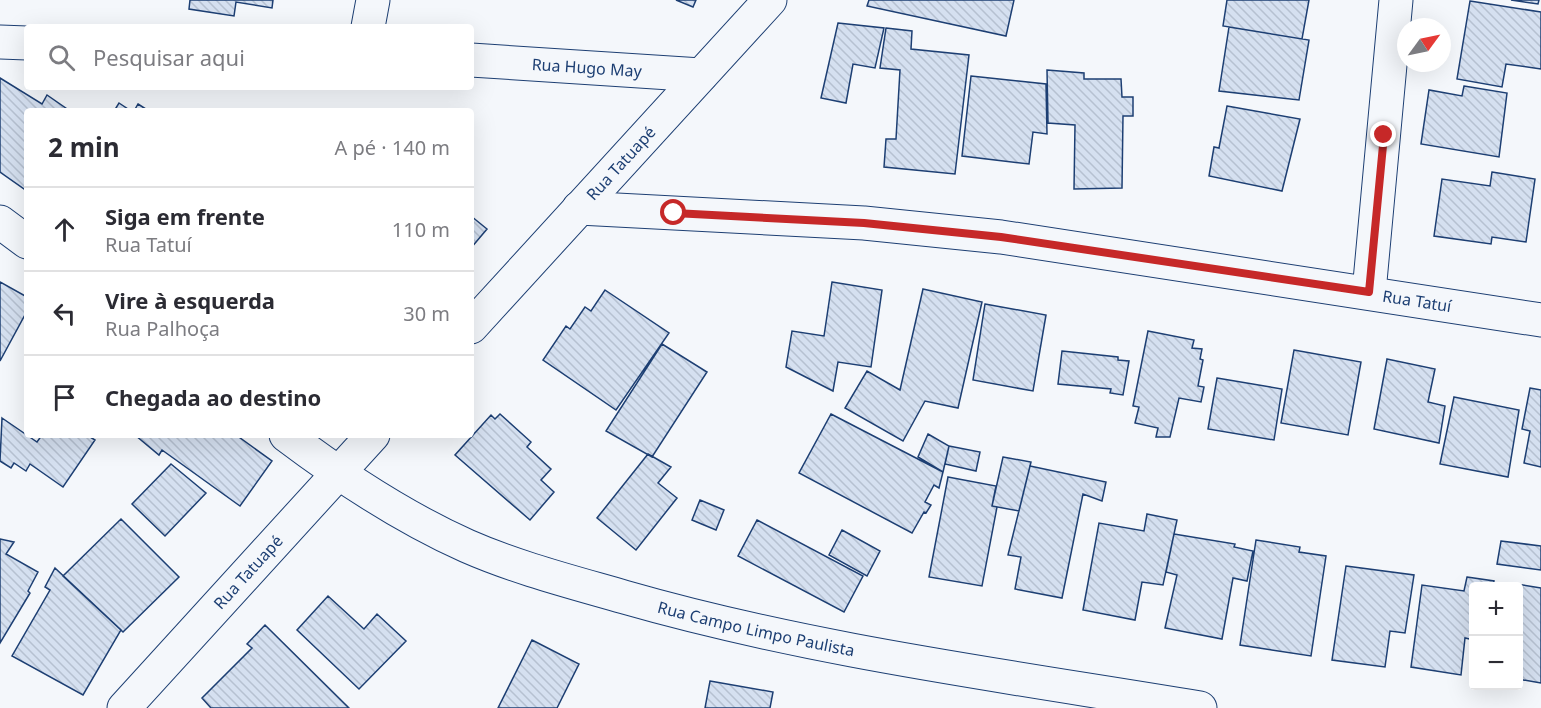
<!DOCTYPE html>
<html lang="pt">
<head>
<meta charset="utf-8">
<style>
  :root { --surface:#fff; --page:#f7f7f7; --text:#2b2b33; --muted:#7c7c81; --line:#e1e1e2 }
  body { margin:0; font-family:"Noto Sans",sans-serif; background:var(--page); color:var(--text) }
  .controls { position:absolute; right:18px; bottom:18px; display:grid; overflow:hidden; border-radius:6px; box-shadow:0 6px 24px #0002 }
  .controls button { width:54px; height:54px; display:grid; place-items:center; padding:0; border:0; border-bottom:2px solid var(--line); background:var(--surface); color:var(--text); font:30px sans-serif }
  .compass { position:absolute; left:1397px; top:18px; width:54px; height:54px; border-radius:50%; background:var(--surface); box-shadow:0 6px 24px #0002; rotate:57deg }
  .stop { position:absolute; width:18px; height:18px; margin:-14px; border:4px solid #c62828; border-radius:50%; background:#fff }
  .stop.end { background:#c62828; border-color:#fff; box-shadow:0 2px 6px #0008 }
  .list { margin:0; padding:0; list-style:none }
  h2 { display:flex; justify-content:space-between; align-items:center; height:78px; margin:0; padding:0 24px; font-size:26px }
  h2 small { font-size:20px; font-weight:400; color:var(--muted) }
  .list li { display:grid; grid-template-columns:39px 1fr auto; gap:18px; align-items:center; box-sizing:border-box; height:84px; padding:0 24px; border-top:2px solid var(--line) }
  .list b { display:block; font-size:22px; white-space:nowrap }
  .list p { margin:0; font-size:20px; white-space:nowrap; color:var(--muted) }
  .list em { font-size:20px; font-style:normal; color:var(--muted) }
  .icon { flex:none; width:33px; height:33px; fill:none; stroke:currentColor; stroke-width:2; stroke-linecap:round; stroke-linejoin:round }
  .map { position:relative; flex:none; width:1541px; height:708px; overflow:hidden }
  .search { position:absolute; background:var(--surface); box-shadow:0 6px 24px #0002; left:24px; top:24px; width:450px; height:66px; display:flex; align-items:center; gap:15px; box-sizing:border-box; padding:0 21px; border-radius:6px; color:var(--muted); font-size:22px }
  .panel { position:absolute; background:var(--surface); box-shadow:0 6px 24px #0002; left:24px; top:108px; width:450px; height:330px; border-radius:6px }
  .map>svg:first-child { display:block }
</style>
</head>
<body>
<div class="map">
<svg width="1541" height="708" viewBox="0 0 1541 708">
  <defs>
    <pattern id="building-back-hatch" width="6" height="6" patternUnits="userSpaceOnUse" patternTransform="scale(1.5)"><rect width="6" height="6" fill="#d5e0f0"/><path d="M-1 5l2 2M0 0l6 6M5-1l2 2" fill="none" stroke="#b6c1d1"/></pattern>
  </defs>
  <rect width="100%" height="100%" fill="#f4f7fb"/>
  <path fill="url(#building-back-hatch)" stroke="#1d3f73" stroke-width="1.5" d="M190 0H273L272 8 236 2 234 16 189 9Z
    M676 0H696L693 7Z
    M869 0H1014L1006 36 867 6Z
    M1227 0H1309L1302 39 1223 26Z
    M1511 0H1539L1538 4Z
    M1470 1 1541 12V69L1506 64 1502 87 1457 79Z
    M838 23 884 28 875 68 853 64 846 103 821 98Z
    M1229 27 1309 40 1299 100 1219 91Z
    M886 28 912 31 911 49 969 55 955 174 884 167 886 139H896L900 70 880 68Z
    M1047 70 1084 73V79H1121L1122 97H1133V116H1123L1122 188 1074 189 1075 125 1048 123Z
    M971 76 1046 84 1047 134 1033 132 1029 164 962 156Z
    M0 78 42 104 47 95 70 111H27V191L0 172Z
    M1464 86 1507 93 1499 157 1421 144 1429 90 1462 96Z
    M119 103 131 111H114Z
    M138 104 149 111H134Z
    M1227 106 1300 119 1282 191 1209 176 1214 147 1219 148Z
    M1492 172 1535 179 1526 242 1492 237 1491 244 1434 236 1442 179 1490 186Z
    M471 216 487 229 471 248Z
    M0 282 27 297V311L0 361Z
    M832 282 882 290 871 367 838 362 833 391 786 367 792 331 824 336Z
    M923 289 982 302 958 408 925 401 903 441 845 408 867 371 900 390Z
    M605 290 669 333 616 410 543 360 566 326 570 329 585 307 591 311Z
    M985 304 1046 315 1033 391 973 380Z
    M1148 331 1194 340 1192 348 1202 349 1200 359 1203 360 1198 386 1204 387 1201 402 1179 398 1170 437H1156L1158 428 1135 423 1139 407 1133 406Z
    M662 344 707 372 652 457 606 431Z
    M1294 350 1361 362 1348 435 1281 423Z
    M1062 351 1118 357V360L1129 361 1123 395 1110 393 1111 389 1058 384Z
    M1387 359 1435 369 1428 402 1445 406 1439 443 1374 429Z
    M1217 378 1282 389 1274 440 1208 429Z
    M1530 388 1541 390V467L1524 463 1530 431 1522 429Z
    M1454 397 1519 410 1508 477 1440 464Z
    M500 414 531 442 527 447 551 469 541 480 554 492 530 520 455 455 491 415 495 419Z
    M831 414 943 472 939 488 934 485 925 502 931 505 926 513 924 512 912 533 799 473Z
    M2 418 37 442 42 435H87L95 440 63 487 30 464 26 471 14 463 11 468 0 461Z
    M928 434 949 446 943 472 918 457Z
    M135 435H236L272 461 240 506 162 450 159 455Z
    M949 446 980 452 976 471 945 464Z
    M648 454 671 467 658 483 677 498 636 550 597 518Z
    M1003 457 1031 462 1019 511 992 506Z
    M171 464 206 493 165 536 132 504Z
    M1030 466 1106 482 1102 501 1083 494 1062 598 1015 589 1021 557 1008 555Z
    M948 477 996 486 992 506 997 507 982 586 929 577Z
    M700 500 724 510 716 530 692 520Z
    M1147 514 1177 520 1163 585 1142 582 1135 620 1083 610 1099 523 1144 531Z
    M121 519 179 577 123 632 63 576Z
    M757 520 863 576 844 612 738 556Z
    M842 530 880 551 867 576 829 555Z
    M1174 534 1235 544 1234 547 1253 551 1247 581 1233 578 1222 639 1165 628 1177 575 1166 572Z
    M0 539 14 542 6 554 38 572 28 591 30 593 0 643Z
    M1256 540 1300 547 1299 552 1326 556 1311 656 1240 645Z
    M1501 541 1541 546V570L1497 564Z
    M1346 566 1414 575 1405 633 1390 631 1385 667 1332 660Z
    M55 568 121 630 83 695 12 656 50 590 45 587Z
    M1467 577 1494 581 1493 586H1474V640L1465 638 1461 675 1411 667 1422 585 1464 591Z
    M1510 583 1541 588V683L1518 679V586H1509Z
    M328 596 364 629 377 614 406 641 359 689 297 630Z
    M265 625 349 708H211L202 698 252 648 247 644Z
    M532 640 579 664 557 708H498Z
    M710 681 773 692 770 708H705Z"/>
  <g fill="none" stroke-linecap="round" stroke-linejoin="round">
    <g stroke="#1d3f73" stroke-width="35">
      <g id="street">
        <path d="M368 27 373 0"/>
        <path d="M0 42 27 43"/>
        <path id="s1" d="M471 60 701 75"/>
        <path id="s2" d="M579 208 864 223 1001 237 1541 320"/>
        <path d="M0 222 27 242"/>
        <path d="M1369 292 1396 0"/>
        <path id="s3" d="M471 327 770 0"/>
        <path id="s4" d="M286 435C343 478 402 517 467 546 517 568 572 582 624 597 812 651 1008 676 1200 708"/>
        <path id="s5" d="M124 708 373 435"/>
      </g>
    </g>
    <use href="#street" stroke="#f4f7fb" stroke-width="33"/>
  </g>
  <g fill="none" stroke-linecap="round" stroke-linejoin="round">
    <path stroke="#c62828" stroke-width="8" d="M674 213 864 223 1001 237 1369 292 1384 135"/>
  </g>
  <g text-anchor="middle" dominant-baseline="central" stroke-width="4.5" stroke-linejoin="round" paint-order="stroke">
    <g font-size="16" fill="#1d3f73" stroke="#f4f7fb">
      <text stroke="none"><textPath href="#s1" startOffset="116">Rua Hugo May</textPath></text>
      <text stroke="none"><textPath href="#s3" startOffset="222">Rua Tatuapé</textPath></text>
      <text stroke="none"><textPath href="#s2" startOffset="844">Rua Tatuí</textPath></text>
      <text stroke="none"><textPath href="#s5" startOffset="184">Rua Tatuapé</textPath></text>
      <text stroke="none"><textPath href="#s4" startOffset="514">Rua Campo Limpo Paulista</textPath></text>
    </g>
  </g>
</svg>
<div class="controls">
<button>+</button>
<button>−</button>
</div>
<svg class="compass" viewBox="-18 -18 36 36"><path d="M0-13l5 13h-10z" fill="#e53935"/><path d="M0 13l5-13h-10z" fill="#7c7c81"/></svg>
<div class="stop" style="left:674px;top:213px"></div>
<div class="stop end" style="left:1384px;top:135px"></div>
<div class="search"><svg class="icon" aria-label="search" viewBox="0 0 24 24"><circle cx="10" cy="10" r="6"/><path d="M15 15l6 6"/></svg>Pesquisar aqui</div>
<section class="panel">
<h2>2 min<small>A pé · 140 m</small></h2>
<ul class="list">
<li><svg class="icon" aria-label="ahead" viewBox="0 0 24 24"><path d="M12 20V5M6 11l6-6 6 6"/></svg><div><b>Siga em frente</b><p>Rua Tatuí</p></div><em>110 m</em></li>
<li><svg class="icon" aria-label="left" viewBox="0 0 24 24"><path d="M17 20v-9H6M10 6l-5 5 5 5"/></svg><div><b>Vire à esquerda</b><p>Rua Palhoça</p></div><em>30 m</em></li>
<li><svg class="icon" aria-label="arrive" viewBox="0 0 24 24"><path d="M6 21V4h12l-3 4 3 4H6"/></svg><div><b>Chegada ao destino</b></div></li>
</ul>
</section>
</div>
</body>
</html>
